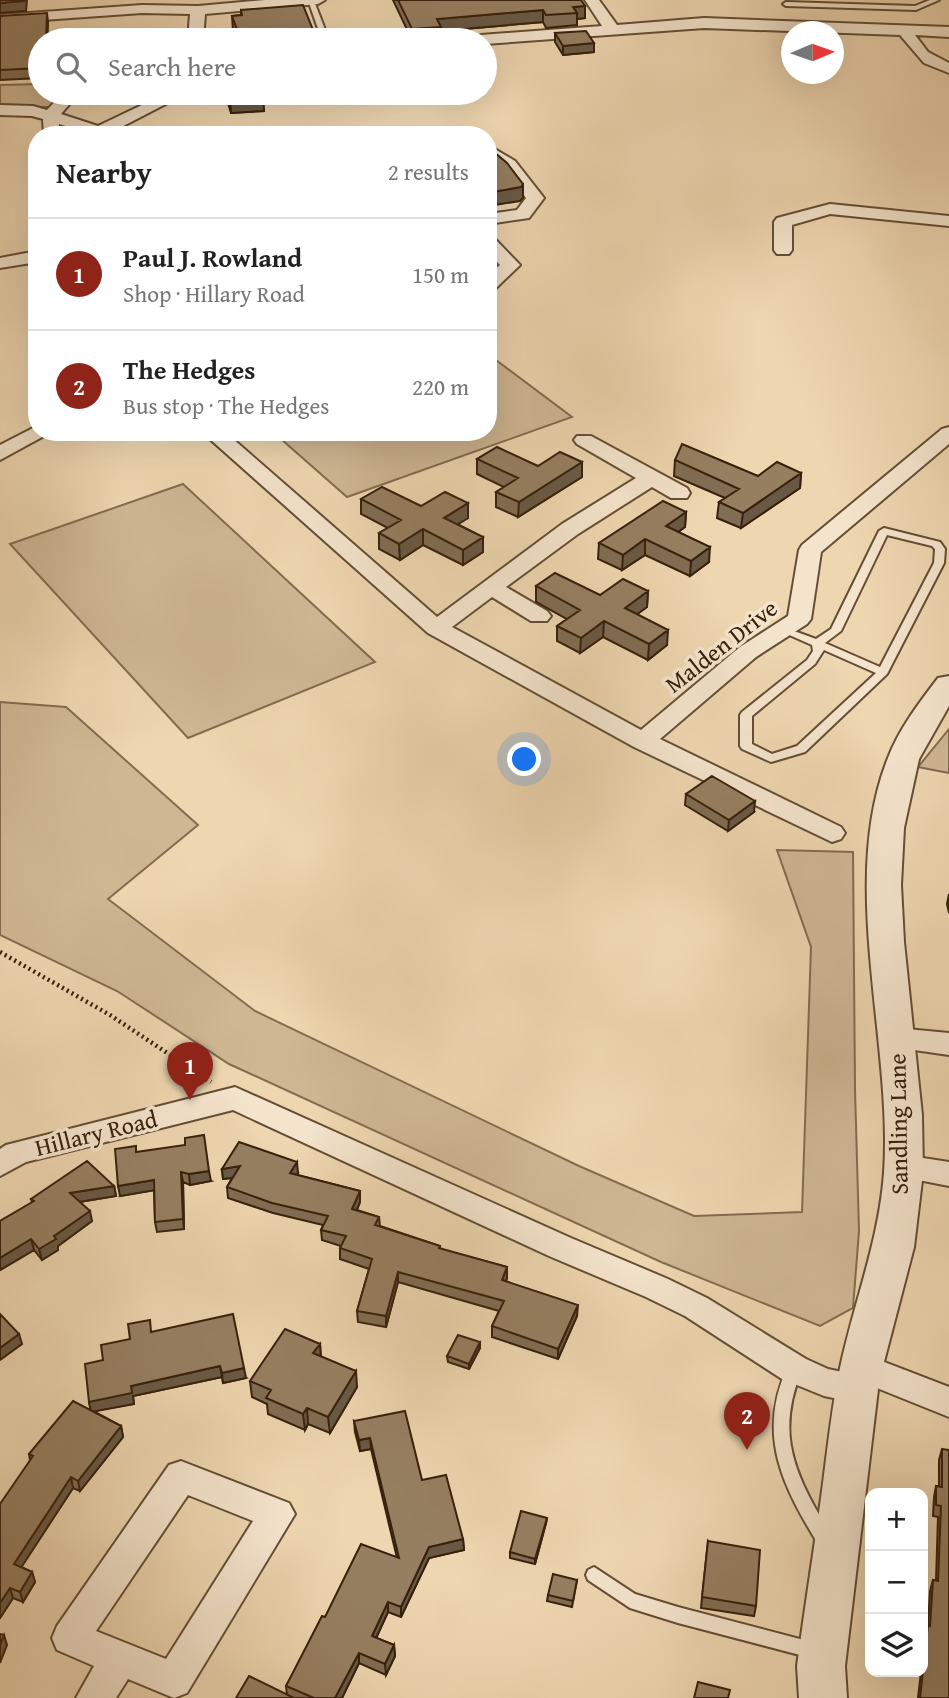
<!DOCTYPE html>
<html lang="en">
<head>
<meta charset="utf-8">
<style>
  :root { --surface:#fff; --page:#f6f6f6; --text:#222; --muted:#767676; --line:#e0e0e0; --accent:#8f2418 }
  body { margin:0; font-family:"Gentium Book Plus",serif; background:var(--page); color:var(--text) }
  .controls { position:absolute; right:21px; bottom:21px; display:grid; overflow:hidden; border-radius:14px; box-shadow:0 7px 28px #0002 }
  .controls button { width:63px; height:63px; display:grid; place-items:center; padding:0; border:0; border-bottom:2px solid var(--line); background:var(--surface); color:var(--text); font:35px sans-serif }
  .compass { position:absolute; left:781px; top:21px; width:63px; height:63px; border-radius:50%; background:var(--surface); box-shadow:0 7px 28px #0002; rotate:88deg }
  .you { position:absolute; left:525px; top:760px; width:24px; height:24px; margin:-18px; border:5px solid #fff; border-radius:50%; background:#1a73e8; box-shadow:0 0 0 10px #1a73e833 }
  .badge { display:grid; place-items:center; width:46px; height:46px; border-radius:50%; background:var(--accent); color:#fff; font-size:23px; font-weight:700 }
  .pin { position:absolute; translate:-50% -58px; filter:drop-shadow(0 2px 4px #0008) }
  .pin::after { content:''; position:absolute; top:37px; width:24px; height:21px; background:inherit; clip-path:polygon(0 0,100% 0,50% 100%) }
  .list { margin:0; padding:0; list-style:none }
  h2 { display:flex; justify-content:space-between; align-items:center; height:91px; margin:0; padding:0 28px; font-size:30px }
  h2 small { font-size:23px; font-weight:400; color:var(--muted) }
  .list li { display:grid; grid-template-columns:46px 1fr auto; gap:21px; align-items:center; box-sizing:border-box; height:112px; padding:0 28px; border-top:2px solid var(--line) }
  .list b { display:block; font-size:26px; white-space:nowrap }
  .list p { margin:0; font-size:23px; white-space:nowrap; color:var(--muted) }
  .list em { font-size:23px; font-style:normal; color:var(--muted) }
  .icon { flex:none; width:38px; height:38px; fill:none; stroke:currentColor; stroke-width:2; stroke-linecap:round; stroke-linejoin:round }
  .map { position:relative; flex:none; width:949px; height:1698px; overflow:hidden }
  .search { position:absolute; background:var(--surface); box-shadow:0 7px 28px #0002; left:28px; top:28px; width:469px; height:77px; display:flex; align-items:center; gap:18px; box-sizing:border-box; padding:0 24px; border-radius:38px; color:var(--muted); font-size:26px }
  .panel { position:absolute; background:var(--surface); box-shadow:0 7px 28px #0002; left:28px; top:126px; width:469px; height:315px; border-radius:28px }
  .map>svg:first-child { display:block }
</style>
</head>
<body>
<div class="map">
<svg width="949" height="1698" viewBox="0 0 949 1698">
  <rect width="100%" height="100%" fill="#eed6b0"/>
  <filter id="stains"><feTurbulence type="fractalNoise" baseFrequency=".00286" numOctaves="4"/><feColorMatrix values="0 0 0 0 .2 0 0 0 0 .09 0 0 0 0 .02 0 0 0 .5 -.17"/></filter>
  <radialGradient id="worn" r=".72"><stop offset=".6" stop-color="#630" stop-opacity="0"/><stop offset="1" stop-color="#630" stop-opacity=".3"/></radialGradient>
  <path fill="#cfb794" stroke="#836c50" stroke-width="2" d="M40 84V93H55L60 97 51 107H0V85Z
    M488 354 572 417 347 497 273 432H488Z
    M183 484 375 662 188 738 10 544Z
    M0 702 66 707 198 825 108 899 255 1011 579 1166 694 1216 802 1212 811 947 777 850 853 852 855 1089 859 1231 853 1308 820 1326 661 1262 229 1064 117 991 0 935Z
    M949 729V773L918 767Z"/>
  <g fill="none" stroke-linecap="round" stroke-linejoin="round">
    <g stroke="#654e35" stroke-width="4">
      <path id="service" d="M308 0 314 1 329 40H322Z
        M930 0H939L916 10 786 6 783 4 786 2 915 6Z
        M884 528 940 542 945 549 944 563 887 674 805 752 771 762 742 749 740 746V715L742 712 807 660 813 651 812 645 778 630 783 627 816 639 831 629 879 531ZM887 535 932 546 935 549 934 563 880 667 825 643 841 631ZM824 650 876 673 797 746 772 754 752 744V716L815 664Z
        M794 1362 799 1364 802 1369C781 1421 787 1456 813 1504 820 1517 828 1529 834 1542L832 1547 826 1550 820 1547C783 1487 755 1434 789 1364Z
        M594 1567 635 1594 678 1607 815 1643 821 1645 824 1651 821 1657 815 1659 678 1623 630 1608 588 1580 586 1575 588 1570Z"/>
    </g>
    <g stroke="#654e35" stroke-width="4">
      <path id="minor" d="M265 0H325L318 4 205 14 203 40H188L190 14 142 13 0 23V15L142 5 198 6Z
        M585 0H599L617 25 704 18 949 27V37L915 35 928 52 949 63V73L924 63 900 35 704 28 485 44V40H473L481 35 602 26Z
        M63 93H79L61 114 98 126 167 93H187L106 135H84L85 132 59 124 58 135H44L43 119 32 116 0 115V105L33 106 47 110Z
        M488 145 515 161 544 198 529 218 488 224V214L517 210 526 198 509 175 488 157Z
        M830 204 949 216V226L830 214 792 225V250L789 254H777L774 250V222L777 218Z
        M488 237 494 238 520 265 495 289 488 291V275L500 265 488 252Z
        M37 251V262L0 268V258Z
        M37 426V432H47L44 436 0 460V445Z
        M949 427V444L821 552 811 619 807 624 756 657 660 739 841 827 845 833 841 839 832 842 634 747 428 633 202 432H225L437 617 562 524 636 478 577 444 574 440 577 436H591L687 488 690 493 687 498H671L652 487 578 534 506 587 547 611 551 616 547 621H531L492 597 452 627 641 730 740 647 788 616 799 550 802 545 942 429Z
        M896 1028 949 1033V1055L886 1046 882 1039 886 1032Z
        M235 1087 571 1238 668 1279 707 1298 806 1359 828 1369 847 1373 844 1367 849 1357 861 1353 949 1387V1417L872 1386 869 1399 857 1403 824 1396 782 1379 685 1316 646 1297 549 1256 233 1110 26 1162 0 1176V1149L6 1145Z
        M904 1155 949 1162V1186L893 1175 889 1167 893 1159Z
        M181 1461 289 1503 295 1514 187 1693 174 1698 128 1679 116 1698H76L94 1666 57 1650 52 1638 57 1626 169 1465ZM188 1495 253 1521 166 1659 96 1631Z"/>
    </g>
    <g stroke="#654e35" stroke-width="4">
      <path id="tertiary" d="M949 676V706L919 759 904 828 901 885 904 942 922 1115 923 1172 914 1247 879 1381 845 1666 847 1698H799L797 1666C805 1605 815 1544 823 1483 828 1445 832 1406 840 1368 854 1302 879 1241 884 1173 893 1043 838 882 888 758 899 729 919 703 938 678Z"/>
    </g>
    <path stroke="#37200c" stroke-width="4.5" stroke-dasharray="2 3.5" stroke-linecap="butt" d="M0 952 110 1015 211 1082"/>
    <use href="#service" fill="#f4e4cc" fill-rule="evenodd"/>
    <use href="#minor" fill="#f4e4cc" fill-rule="evenodd"/>
    <use href="#tertiary" fill="#f4e4cc" fill-rule="evenodd"/>
  </g>
  <path fill="#816d53" stroke="#37200c" stroke-width="2" d="M393 0H581L585 18 577 19V25L546 28 543 22 441 31V39L412 40Z
    M241 10 315 35 356 40H236L233 31 232 16 241 15Z
    M0 16 48 22 47 40H40V78L0 80Z
    M555 33 594 43V52L563 55 555 42Z
    M225 93H262L264 111 231 113Z
    M477 459 538 466 582 462V477L518 517 496 507V492L504 487 477 474Z
    M675 460 758 476 801 473 800 488 741 528 717 518 719 502 725 498 674 476Z
    M361 499 421 506 468 503V518L457 524 483 537V552L463 565 423 545 400 560 379 549V533L388 528 361 514Z
    M686 512 685 527 678 532 709 562 690 576 645 555 622 570 598 559 599 543Z
    M536 586 600 595 648 591 647 607 637 614 667 645 648 660 603 637 580 653 557 641V626L567 619 536 602Z
    M686 794 754 812 728 831 685 805Z
    M949 894V913L947 904Z
    M137 1152 211 1181 190 1185 183 1182 184 1229 157 1232 155 1222 154 1190 120 1196Z
    M222 1169 298 1173 297 1175 360 1191V1202L357 1210 379 1217 380 1226 440 1246V1249L507 1267V1278L506 1281 577 1316 558 1359 492 1337V1326L499 1311 398 1282 386 1327 358 1322 357 1311 369 1269 340 1259V1248L341 1246 322 1240 321 1230 323 1225 273 1213 228 1198 227 1187 232 1178 223 1179Z
    M114 1186 116 1196 80 1202 92 1221 58 1246V1250L42 1260 34 1250 0 1270 32 1202 31 1199Z
    M152 1332 246 1378 223 1383 222 1377 133 1396 134 1404 93 1411 121 1426 123 1437 80 1491 73 1488 21 1567 32 1572 35 1582 23 1602 13 1598 0 1618 30 1460 29 1454 91 1410 89 1402 103 1360 130 1339Z
    M480 1342V1348L469 1369 448 1362 447 1356Z
    M320 1344 321 1357 357 1387 330 1433 308 1424 305 1430 268 1414 267 1404 252 1397 250 1381Z
    M354 1421 422 1480 463 1539 464 1550 429 1558 401 1617 388 1612 376 1638 394 1645 395 1656 386 1675 359 1663 342 1698H236L287 1695 286 1686 325 1617 397 1558 371 1449 360 1451 355 1432Z
    M942 1449 949 1698H918L921 1672H923V1656L925 1636 928 1626 930 1591 933 1580 936 1581 938 1517 933 1516 934 1497 936 1486H939V1460Z
    M546 1523 535 1564 510 1558V1552Z
    M708 1541 756 1606 754 1616 701 1608Z
    M577 1580 572 1607 547 1601 548 1595Z"/>
  <path fill="#695944" stroke="#37200c" stroke-width="2" d="M27 0 26 11 0 13V3Z
    M585 6V18L577 19V13L573 7Z
    M543 10V22L441 31V39L412 40V29L437 19Z
    M47 13 48 22 47 40H46Z
    M594 43V52L563 55V46Z
    M263 95 264 111 231 113 230 98Z
    M523 184V198L520 201 488 206V193Z
    M582 462V477L518 517 519 502Z
    M801 473 800 488 741 528 743 513Z
    M468 503V518L444 533V518Z
    M686 512 685 527 664 542 666 526Z
    M423 529V545L400 560 399 544Z
    M483 537V552L463 565V550Z
    M645 539V555L622 570 623 555Z
    M710 547 709 562 690 576 691 561Z
    M648 591 647 607 624 624 625 608Z
    M604 621 603 637 580 653 581 638Z
    M668 630 667 645 648 660 649 644Z
    M755 801 754 812 728 831 729 820Z
    M297 1162 298 1173 291 1184 290 1173Z
    M240 1166 241 1177 223 1179 222 1169Z
    M209 1171 211 1181 190 1185 189 1174Z
    M181 1172 183 1182 184 1229 183 1219Z
    M154 1180 156 1190 120 1196 118 1186Z
    M114 1186 116 1196 72 1203 70 1193Z
    M360 1191V1202L353 1219 352 1209Z
    M90 1211 92 1221 58 1246V1250L42 1260 39 1249 54 1236Z
    M31 1239 34 1250 0 1270V1258Z
    M507 1267V1278L502 1291V1280Z
    M398 1272V1282L386 1327V1316Z
    M578 1305 577 1316 558 1359V1349Z
    M19 1334 22 1344 0 1360V1348Z
    M480 1342V1348L469 1369V1364Z
    M320 1344 321 1360 313 1353Z
    M220 1366 222 1377 133 1396 134 1404 91 1412 89 1402 131 1386Z
    M244 1368 246 1378 223 1383 222 1373Z
    M356 1371 357 1387 330 1433 328 1417Z
    M307 1408 308 1424 305 1430 303 1414Z
    M121 1426 123 1437 80 1491 78 1481Z
    M370 1438 371 1449 360 1451 359 1440Z
    M71 1477 73 1488 17 1574 14 1564Z
    M547 1518 546 1523 535 1564V1559Z
    M463 1539 464 1550 429 1558 401 1617V1607L429 1547Z
    M32 1572 35 1582 23 1602 20 1592Z
    M10 1588 13 1598 0 1618V1603Z
    M388 1602V1612L372 1647V1636Z
    M4 1635 7 1645 0 1663V1645Z
    M394 1645 395 1656 386 1675 385 1664Z
    M359 1653V1663L342 1698H335Z"/>
  <path fill="#967f61" stroke="#37200c" stroke-width="2" d="M0 0H25L24 1 0 3Z
    M398 0H581L585 6 573 7 577 13 546 15 543 10 437 19 441 27 412 29Z
    M303 5 315 35H354L356 40H241L232 16 242 15 241 10Z
    M47 13 46 40H40V68L0 70V16Z
    M586 31 594 43 563 46 555 33Z
    M228 93H262L263 95 230 98Z
    M488 147 507 163 523 184 521 187 488 193Z
    M682 444 758 476 777 462 801 473 743 513 719 502 739 489 675 460Z
    M497 447 538 466 560 452 582 462 519 502 496 492 518 478 477 459Z
    M382 487 421 506 445 492 468 503 444 518 483 537 463 550 423 529 399 544 379 533 401 520 361 499Z
    M663 501 686 512 666 526 710 547 691 561 645 539 623 555 599 543Z
    M555 573 600 595 623 579 648 591 625 608 668 630 649 644 604 621 581 638 557 626 580 610 536 586Z
    M712 776 755 801 729 820 686 794Z
    M204 1135 209 1171 189 1174 181 1172 183 1219 155 1222 154 1180 118 1186 115 1149 136 1146V1152L185 1145V1138Z
    M239 1142 297 1162 290 1173 360 1191 352 1209 379 1217 375 1225 440 1246 439 1248 507 1267 502 1280 578 1305 558 1349 492 1326 504 1301 398 1272 386 1316 357 1311 372 1259 340 1248 346 1236 321 1230 328 1216 272 1203 227 1187 240 1166 222 1169Z
    M87 1161 114 1186 70 1193 90 1211 54 1236 56 1239 39 1249 31 1239 0 1258V1221L34 1201 31 1199Z
    M0 1314 19 1334 0 1348Z
    M233 1314 244 1368 222 1373 220 1366 131 1386 132 1393 89 1402 85 1364 103 1360 101 1345 130 1339 128 1324 150 1320 151 1332Z
    M285 1329 320 1344 313 1353 356 1371 328 1417 307 1408 303 1414 266 1398 271 1390 250 1381Z
    M458 1335 480 1342 469 1364 447 1356Z
    M73 1401 121 1426 78 1481 71 1477 14 1564 32 1572 20 1592 10 1588 0 1603V1504L33 1456 29 1454Z
    M405 1411 422 1480 446 1475 463 1539 429 1547 401 1607 388 1602 372 1636 394 1645 385 1664 359 1653 335 1698H314L286 1686 322 1616 325 1617 361 1544 399 1558 370 1438 359 1440 354 1421Z
    M942 1449 949 1450V1698H920L928 1625 930 1626 933 1580 938 1581 941 1506 936 1505V1486L942 1487Z
    M521 1511 547 1518 535 1559 510 1552Z
    M708 1541 760 1550 756 1606 702 1597Z
    M553 1574 577 1580 573 1601 548 1595Z
    M0 1634 4 1635 0 1645Z
    M249 1676 294 1698H236Z
    M698 1682 730 1690 728 1698H694Z"/>
  <g text-anchor="middle" dominant-baseline="central" stroke-width="7" stroke-linejoin="round" paint-order="stroke">
    <g font-size="24" fill="#37200c" stroke="#f4e4cc">
      <text transform="translate(721 646) rotate(-38)">Malden Drive</text>
      <text transform="translate(898 1124) rotate(-91)">Sandling Lane</text>
      <text transform="translate(96 1133) rotate(-14)">Hillary Road</text>
    </g>
  </g>
  <rect width="100%" height="100%" filter="url(#stains)"/>
  <rect width="100%" height="100%" fill="url(#worn)"/>
</svg>
<div class="controls">
<button>+</button>
<button>−</button>
<button><svg class="icon" aria-label="layers" viewBox="0 0 24 24"><path d="M12 4l9 5-9 5-9-5zM3 14l9 5 9-5"/></svg></button>
</div>
<svg class="compass" viewBox="-18 -18 36 36"><path d="M0-13l5 13h-10z" fill="#e53935"/><path d="M0 13l5-13h-10z" fill="#767676"/></svg>
<div class="you"></div>
<div class="pin badge" style="left:190px;top:1100px">1</div>
<div class="pin badge" style="left:747px;top:1450px">2</div>
<div class="search"><svg class="icon" aria-label="search" viewBox="0 0 24 24"><circle cx="10" cy="10" r="6"/><path d="M15 15l6 6"/></svg>Search here</div>
<section class="panel">
<h2>Nearby<small>2 results</small></h2>
<ul class="list">
<li><span class="badge">1</span><div><b>Paul J. Rowland</b><p>Shop · Hillary Road</p></div><em>150 m</em></li>
<li><span class="badge">2</span><div><b>The Hedges</b><p>Bus stop · The Hedges</p></div><em>220 m</em></li>
</ul>
</section>
</div>
</body>
</html>
